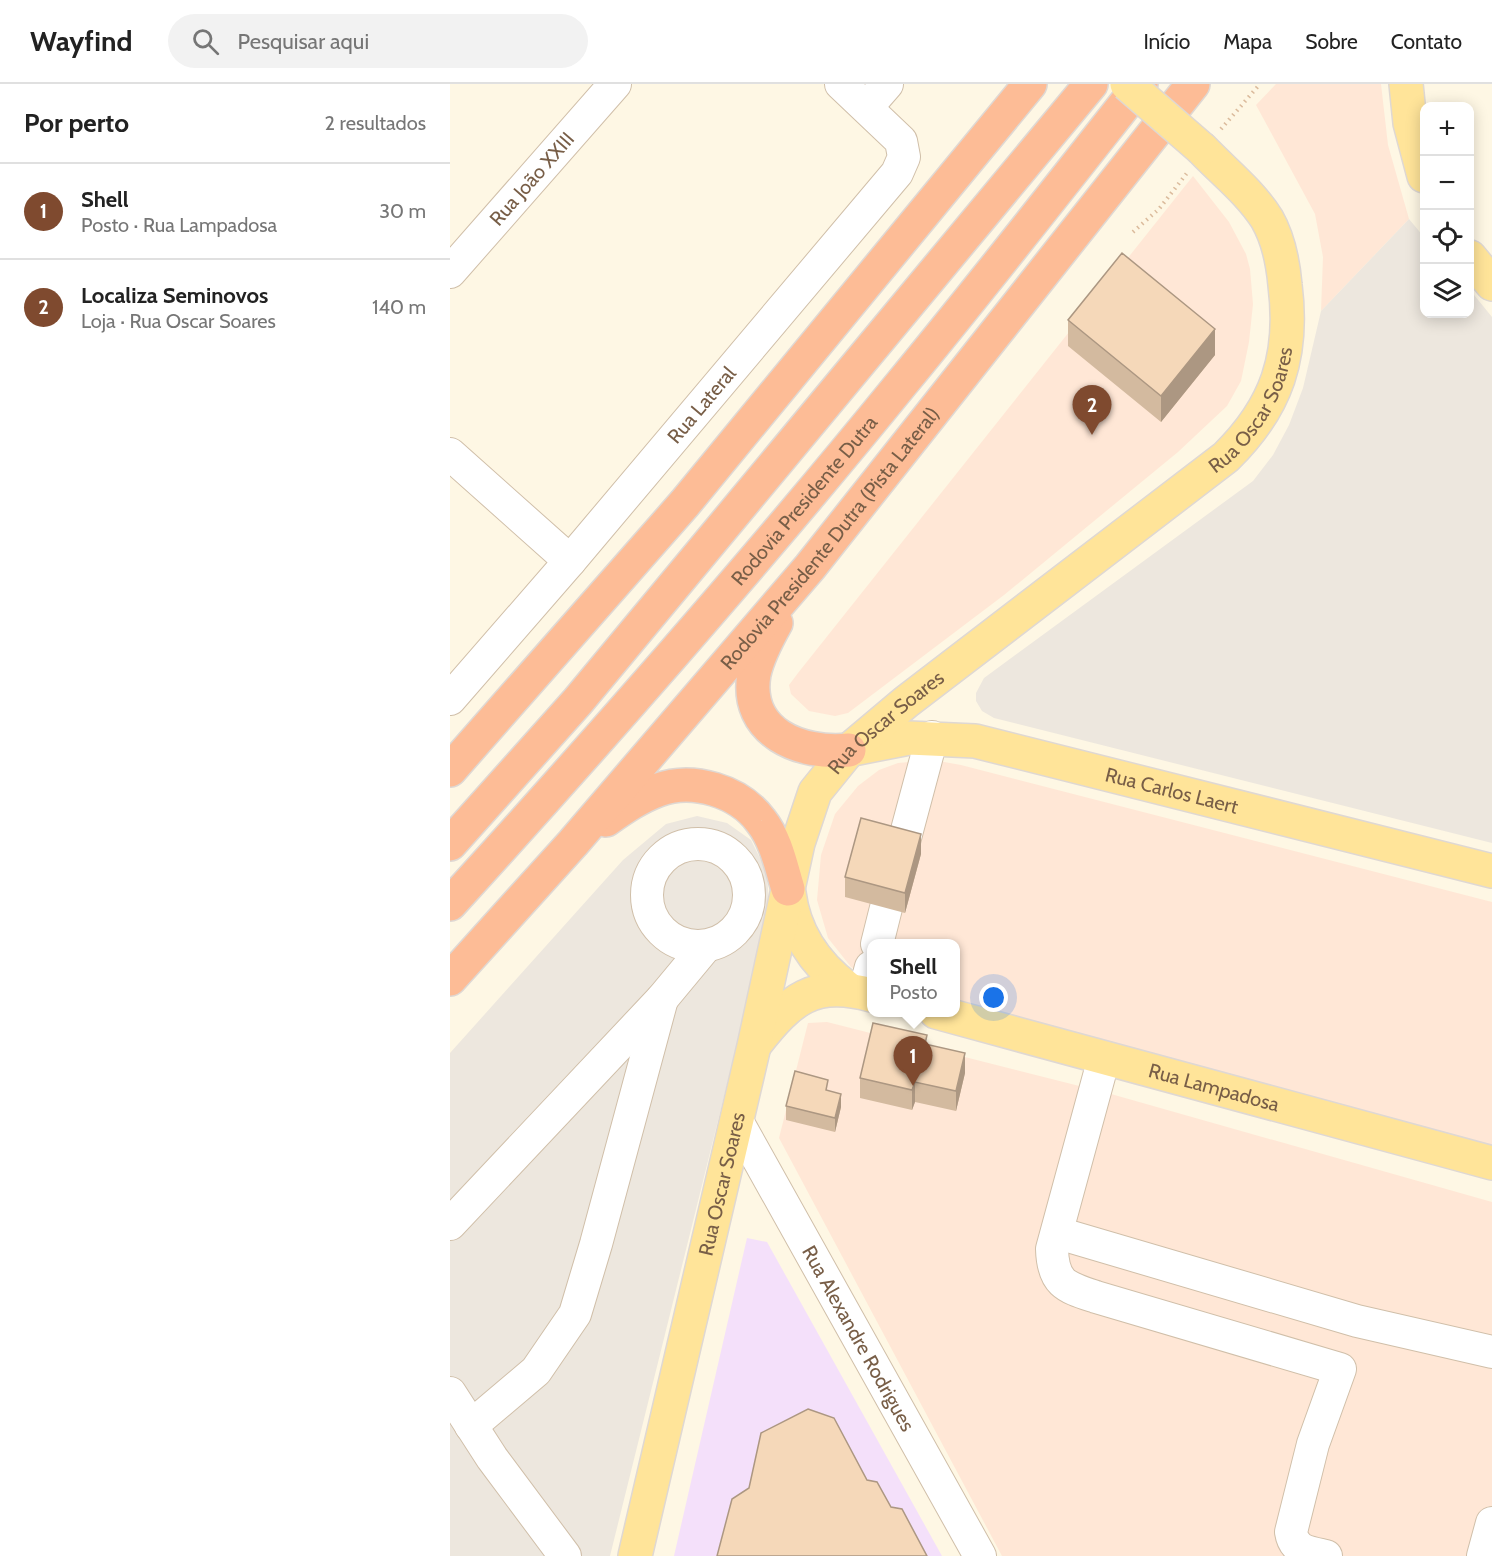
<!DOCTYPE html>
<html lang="pt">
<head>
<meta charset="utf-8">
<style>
  :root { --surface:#fff; --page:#f2f2f2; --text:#222; --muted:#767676; --line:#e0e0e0; --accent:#7f4a2f }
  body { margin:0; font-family:Cabin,sans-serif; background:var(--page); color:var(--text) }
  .controls { position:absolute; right:18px; top:18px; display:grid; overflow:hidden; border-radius:12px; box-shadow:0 3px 15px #0003 }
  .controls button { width:54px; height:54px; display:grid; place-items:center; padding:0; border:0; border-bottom:2px solid var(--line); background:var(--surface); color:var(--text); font:30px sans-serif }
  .you { position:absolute; left:544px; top:914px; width:21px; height:21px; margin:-15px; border:4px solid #fff; border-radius:50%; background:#1a73e8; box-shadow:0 0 0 9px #1a73e833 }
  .badge { display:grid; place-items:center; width:39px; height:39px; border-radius:50%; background:var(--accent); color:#fff; font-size:20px; font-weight:700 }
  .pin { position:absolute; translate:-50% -50px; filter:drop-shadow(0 2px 3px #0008) }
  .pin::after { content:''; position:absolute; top:32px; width:21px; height:18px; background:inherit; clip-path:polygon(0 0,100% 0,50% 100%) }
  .popup { position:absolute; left:417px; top:855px; width:93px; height:78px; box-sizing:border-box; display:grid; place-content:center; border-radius:12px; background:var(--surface); filter:drop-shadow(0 2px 4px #0005); font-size:20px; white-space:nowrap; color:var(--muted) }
  .popup b { font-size:22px; color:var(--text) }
  .popup::after { content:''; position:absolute; left:50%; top:100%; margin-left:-12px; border:12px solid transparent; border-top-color:var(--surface) }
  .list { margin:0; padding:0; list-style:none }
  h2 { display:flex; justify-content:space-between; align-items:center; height:78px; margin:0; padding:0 24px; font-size:26px }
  h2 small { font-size:20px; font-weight:400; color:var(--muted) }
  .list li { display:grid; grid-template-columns:39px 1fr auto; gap:18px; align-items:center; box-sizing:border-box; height:96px; padding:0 24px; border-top:2px solid var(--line) }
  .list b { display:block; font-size:22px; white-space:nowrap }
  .list p { margin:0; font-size:20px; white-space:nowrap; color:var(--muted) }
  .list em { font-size:20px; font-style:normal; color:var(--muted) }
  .icon { flex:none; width:33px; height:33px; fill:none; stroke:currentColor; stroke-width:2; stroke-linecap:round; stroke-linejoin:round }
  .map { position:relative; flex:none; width:1042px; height:1472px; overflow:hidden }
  header { display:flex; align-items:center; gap:36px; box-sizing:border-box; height:84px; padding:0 30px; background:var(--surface); border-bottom:2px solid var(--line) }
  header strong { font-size:28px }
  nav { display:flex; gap:33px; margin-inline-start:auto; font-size:21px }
  .search { width:420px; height:54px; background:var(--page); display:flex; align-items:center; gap:15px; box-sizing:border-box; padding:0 21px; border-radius:33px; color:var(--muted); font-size:22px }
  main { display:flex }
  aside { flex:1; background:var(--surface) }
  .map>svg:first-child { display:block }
</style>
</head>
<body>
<header>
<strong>Wayfind</strong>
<div class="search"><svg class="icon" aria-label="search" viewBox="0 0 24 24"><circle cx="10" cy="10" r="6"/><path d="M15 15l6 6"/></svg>Pesquisar aqui</div>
<nav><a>Início</a><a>Mapa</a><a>Sobre</a><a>Contato</a></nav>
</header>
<main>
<aside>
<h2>Por perto<small>2 resultados</small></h2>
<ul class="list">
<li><span class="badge">1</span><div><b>Shell</b><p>Posto · Rua Lampadosa</p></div><em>30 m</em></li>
<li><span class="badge">2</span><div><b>Localiza Seminovos</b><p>Loja · Rua Oscar Soares</p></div><em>140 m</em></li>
</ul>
</aside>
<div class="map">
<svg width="1042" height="1472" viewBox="0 0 1042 1472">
  <rect width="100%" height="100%" fill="#fef7e4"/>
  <path fill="#ffe7d6" d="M826 0H931L938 61 959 135 871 227 873 173 865 130 806 21Z
    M743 92 779 138 796 170 800 185 803 220 799 258 791 297 777 322 728 368 554 511 398 629 385 632 359 627 341 610 339 601 348 589Z
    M483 676 511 681 1042 818V1061L505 918V860H421V894L401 883 378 854 367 816 371 771 385 730 408 702 429 686 448 679Z
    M377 938 661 1010 1042 1118V1472H552L329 1054 358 939Z"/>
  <path fill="#ede7de" d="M959 135 974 153V230H1020V206L1042 233V759L544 634 532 627 526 617V609L534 594 803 397 823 371 839 341 853 304 871 227Z
    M247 732 277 739 301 756 317 788 319 821 317 839 160 1472H0V969L173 776 216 740Z"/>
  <path fill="#f4e0fa" d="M297 1154 317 1158 492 1472H224Z"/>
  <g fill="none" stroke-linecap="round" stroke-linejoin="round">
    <g stroke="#d0bfa9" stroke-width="34">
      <g id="minor">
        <path d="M417 23 437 0"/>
        <path id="s1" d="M0 188 165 0"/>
        <path d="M0 370 120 477"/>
        <path id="s2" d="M0 615 120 477 447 89 454 73 451 57 391 0"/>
        <circle cx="248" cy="811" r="51"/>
        <path d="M452 765 482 653"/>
        <path d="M427 860 436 824"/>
        <path d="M414 909 421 883"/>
        <path d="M654 974 602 1165C603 1200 616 1203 646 1213L890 1285 863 1360 841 1448C844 1467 858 1468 876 1472"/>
        <path id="s3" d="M287 1037 530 1472"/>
        <path d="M0 1140 212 915 256 862"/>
        <path d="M608 1149 907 1237 1042 1268"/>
        <path d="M0 1309 42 1374 115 1472"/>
        <path d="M21 1342 86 1287 125 1230 146 1160 212 915"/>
        <path d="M1033 1472 1042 1439"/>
      </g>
    </g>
    <g stroke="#dfd8d3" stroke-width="36">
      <g id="major">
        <path d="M956 0 960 39 974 92"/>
        <path d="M1020 173 1042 200"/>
        <path id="s4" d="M403 665 459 654 525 657 1042 787"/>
        <path d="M339 809C344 849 365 880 397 904"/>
        <path id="s5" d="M486 928 1042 1079"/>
        <path d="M306 959C340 916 363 895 421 911"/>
        <path id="s6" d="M185 1472 304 962 348 759 365 708 399 666 456 618 776 373C827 323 844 272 835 201 833 178 829 156 817 135 800 108 774 88 752 65"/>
      </g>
    </g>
    <g stroke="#dfd8d3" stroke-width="36">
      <g id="highway">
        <path d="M326 539C317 555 308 572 304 590 294 649 351 671 399 666"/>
        <path d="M0 686 235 419 580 0"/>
        <path d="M156 736C173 724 189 713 208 706 243 693 289 707 311 737 326 756 331 782 338 805"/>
        <path d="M0 760 128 617 641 0"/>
        <path id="s7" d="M0 820C155 650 307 477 452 299 533 201 612 100 691 0"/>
        <path id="s8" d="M0 895 123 759 360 483 743 0"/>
      </g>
    </g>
    <path stroke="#dbbb9c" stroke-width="4" stroke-dasharray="1.5 4.5" stroke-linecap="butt" d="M771 45 810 0
      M683 148 709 125 737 89"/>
    <use href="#minor" stroke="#fff" stroke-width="32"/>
    <use href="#major" stroke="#ffe499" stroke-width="33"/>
    <use href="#highway" stroke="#fdbc96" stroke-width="33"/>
    <g stroke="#dfd8d3" stroke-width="36" stroke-linecap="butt">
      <path id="major-bridge" d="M677 0 752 65"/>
    </g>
    <use href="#major-bridge" stroke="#ffe499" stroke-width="33"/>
  </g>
  <path fill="#d3ba9f" d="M618 236 765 271 711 338 618 262Z
    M471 770 455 829 395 813V793Z
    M477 960 515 989 506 1027 465 1018 462 1026 410 1014V994Z
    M378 1007 391 1023 385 1048 336 1036V1022Z"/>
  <path fill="#ac9782" d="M765 245V271L711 338V312Z
    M471 750V770L455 829V809Z
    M515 969V989L506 1027V1007Z
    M465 998V1018L462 1026V1006Z
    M391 1010V1023L385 1048V1034Z"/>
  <path fill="#f5d8b9" stroke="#ac9782" stroke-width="1.5" d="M672 169 765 245 711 312 618 236Z
    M411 734 471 750 455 809 395 793Z
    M423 939 477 951 475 960 515 969 506 1007 465 998 462 1006 410 994Z
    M345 987 378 996 376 1006 391 1010 385 1034 336 1022Z
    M358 1325 384 1334 417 1396 427 1398 441 1423 452 1425 477 1472H267L282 1415 299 1404 311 1349Z"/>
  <g text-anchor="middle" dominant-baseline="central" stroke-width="5" stroke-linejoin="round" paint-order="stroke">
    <g font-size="20" fill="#785e47" stroke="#fff9eb">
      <text stroke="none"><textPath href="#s1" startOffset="124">Rua João XXIII</textPath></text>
      <text stroke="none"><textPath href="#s2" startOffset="387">Rua Lateral</textPath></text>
      <text stroke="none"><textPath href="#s6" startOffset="1371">Rua Oscar Soares</textPath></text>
      <text stroke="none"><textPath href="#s7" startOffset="537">Rodovia Presidente Dutra</textPath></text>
      <text stroke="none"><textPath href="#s8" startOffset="582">Rodovia Presidente Dutra (Pista Lateral)</textPath></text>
      <text stroke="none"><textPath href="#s6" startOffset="885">Rua Oscar Soares</textPath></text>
      <text stroke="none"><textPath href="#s4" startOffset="326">Rua Carlos Laert</textPath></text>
      <text stroke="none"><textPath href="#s5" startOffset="288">Rua Lampadosa</textPath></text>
      <text stroke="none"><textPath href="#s6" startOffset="382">Rua Oscar Soares</textPath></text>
      <text stroke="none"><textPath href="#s3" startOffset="249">Rua Alexandre Rodrigues</textPath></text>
    </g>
  </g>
</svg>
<div class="controls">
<button>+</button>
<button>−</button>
<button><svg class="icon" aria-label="locate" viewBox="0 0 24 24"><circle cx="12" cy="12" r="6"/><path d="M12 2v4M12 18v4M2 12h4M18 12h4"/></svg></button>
<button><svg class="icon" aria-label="layers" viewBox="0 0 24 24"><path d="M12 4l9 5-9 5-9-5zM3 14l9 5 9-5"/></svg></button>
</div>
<div class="you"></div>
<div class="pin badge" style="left:463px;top:1002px">1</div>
<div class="popup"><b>Shell</b>Posto</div>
<div class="pin badge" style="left:642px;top:351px">2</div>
</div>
</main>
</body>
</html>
